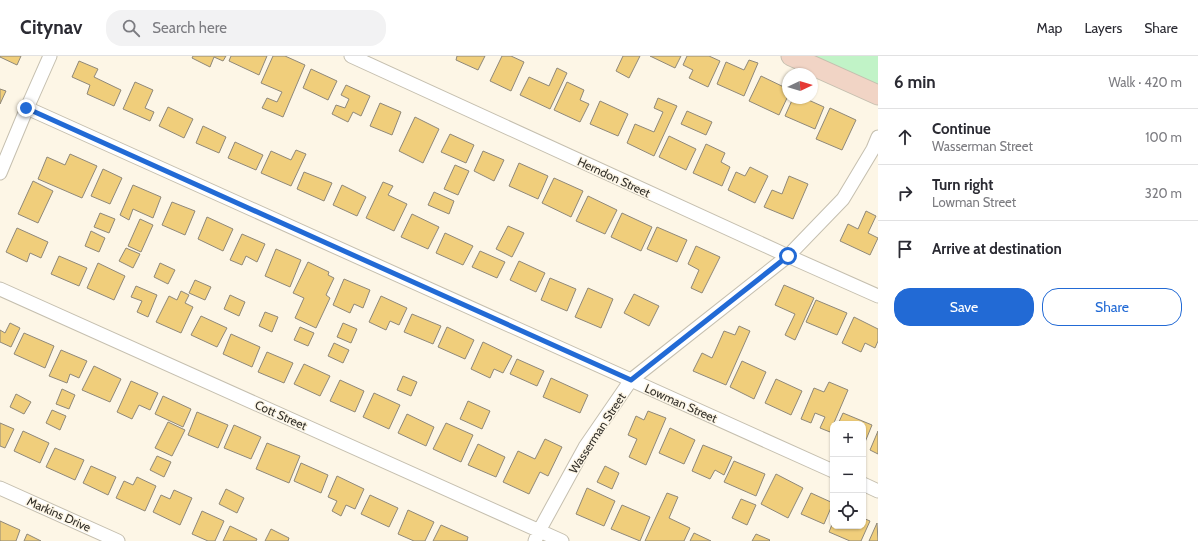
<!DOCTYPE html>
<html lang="en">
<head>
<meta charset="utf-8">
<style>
  :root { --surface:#fff; --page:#f2f2f3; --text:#2b2b33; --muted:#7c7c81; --line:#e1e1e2; --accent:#226ad5 }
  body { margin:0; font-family:Cabin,sans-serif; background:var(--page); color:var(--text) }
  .controls { position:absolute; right:12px; bottom:12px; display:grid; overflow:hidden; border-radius:8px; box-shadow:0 1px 3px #0004 }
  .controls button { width:36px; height:36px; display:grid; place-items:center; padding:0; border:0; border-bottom:1px solid var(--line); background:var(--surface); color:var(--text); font:20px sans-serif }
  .compass { position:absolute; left:782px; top:12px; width:36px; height:36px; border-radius:50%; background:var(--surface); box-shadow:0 1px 3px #0004; rotate:86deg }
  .stop { position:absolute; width:12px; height:12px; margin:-9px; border:3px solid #226ad5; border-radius:50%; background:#fff }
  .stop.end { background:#226ad5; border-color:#fff; box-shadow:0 1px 4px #0008 }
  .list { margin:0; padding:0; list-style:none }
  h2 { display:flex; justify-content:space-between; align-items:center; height:52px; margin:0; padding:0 16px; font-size:17px }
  h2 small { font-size:13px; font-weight:400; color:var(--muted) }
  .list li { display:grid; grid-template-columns:26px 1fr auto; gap:12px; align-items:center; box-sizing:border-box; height:56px; padding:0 16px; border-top:1px solid var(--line) }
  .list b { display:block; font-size:15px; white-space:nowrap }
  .list p { margin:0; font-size:13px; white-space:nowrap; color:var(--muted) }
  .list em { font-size:13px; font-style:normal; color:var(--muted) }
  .actions { display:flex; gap:8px; padding:12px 16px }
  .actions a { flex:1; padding:9px 0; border:1px solid var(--accent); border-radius:16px; text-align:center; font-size:14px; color:var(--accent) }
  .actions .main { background:var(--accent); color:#fff }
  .icon { flex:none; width:22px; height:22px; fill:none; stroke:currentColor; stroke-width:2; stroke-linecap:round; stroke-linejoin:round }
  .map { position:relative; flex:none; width:878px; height:485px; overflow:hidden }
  header { display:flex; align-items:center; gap:24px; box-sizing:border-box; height:56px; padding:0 20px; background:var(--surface); border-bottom:1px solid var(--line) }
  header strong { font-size:19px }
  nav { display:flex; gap:22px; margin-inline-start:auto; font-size:14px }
  .search { width:280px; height:36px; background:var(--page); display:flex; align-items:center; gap:10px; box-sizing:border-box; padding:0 14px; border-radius:16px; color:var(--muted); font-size:15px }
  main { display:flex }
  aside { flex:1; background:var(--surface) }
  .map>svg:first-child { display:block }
</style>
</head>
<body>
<header>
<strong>Citynav</strong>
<div class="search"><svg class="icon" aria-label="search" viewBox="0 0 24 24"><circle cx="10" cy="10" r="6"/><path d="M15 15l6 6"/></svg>Search here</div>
<nav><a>Map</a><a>Layers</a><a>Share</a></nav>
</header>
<main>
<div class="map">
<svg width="878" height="485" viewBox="0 0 878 485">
  <rect width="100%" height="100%" fill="#fdf6e6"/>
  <path fill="#c1f3c7" d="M812 0H878V30Z"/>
  <path fill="#f0ce7b" stroke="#8f8879" d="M0 0H21L17 9 0 1Z
    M193 0H226L223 5 214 1 210 11 192 2Z
    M231 0H267L259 19 229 5Z
    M273 0H285L305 9 283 61 262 52 267 42 277 46 282 36 261 27Z
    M457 0H485L478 14 456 4Z
    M502 0H511L524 6 511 35 490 25Z
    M623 0H640L629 22 616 15Z
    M650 0H681L675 12Z
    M687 0H709L720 5 708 31 689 22 693 14 683 9Z
    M749 4 758 7 744 40 717 28 726 6 744 14Z
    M79 5 98 13 94 21 121 34 114 50 87 38 90 29 72 21Z
    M557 12 567 17 550 53 520 39 529 21 549 30Z
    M311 13 337 25 328 44 303 32Z
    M761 20 788 33V40L779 59 749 45Z
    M135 26 153 34 145 52 154 56 150 65 123 53Z
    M567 26 584 34 580 44 589 48 580 66 554 54Z
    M346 29 370 40 361 60 353 56 348 66 332 58 336 49 345 52 349 43 341 39Z
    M0 33 6 35 0 48Z
    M658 42 677 50 654 100 627 87 635 68 654 76 663 56 654 52Z
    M793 42H804L824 51 815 73 785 60Z
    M600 45 628 58 618 80 590 68Z
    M380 47 401 56 392 79 370 70Z
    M168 51 193 63 184 82 159 70Z
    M830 52 856 64 842 94 816 83Z
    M687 55 712 66 706 79 681 68Z
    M415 61 439 73 423 107 399 95Z
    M203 70 226 81 219 97 196 87Z
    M450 78 474 89 466 107 441 96Z
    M669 80 696 93 686 114 659 101Z
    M235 86 263 99 256 114 228 102Z
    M706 88 725 97 721 106 730 111 722 130 693 117Z
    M296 94 306 98 291 130 261 117 271 95 291 104Z
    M483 95 504 104 494 125 474 115Z
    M70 98 97 110 82 142 38 123 47 101 65 109Z
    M519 107 548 120 538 143 509 130Z
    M455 109 469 115 458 139 444 133Z
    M750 111 768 120 755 147 728 134 736 116 745 120Z
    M103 113 122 122 110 148 91 140Z
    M304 116 332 127 324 145 297 133Z
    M789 120 808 128 793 163 764 151 772 134 782 138Z
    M554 122 583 135 571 161 542 147Z
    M33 125 53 135 38 167 18 158Z
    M383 126 393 130 388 139 407 148 394 175 366 162Z
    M133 129 161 141 153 162 133 153 129 164 120 159Z
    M342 129 366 141 357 160 333 149Z
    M434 136 454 145 449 158 428 149Z
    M588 140 617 154 605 178 576 165Z
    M172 146 195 155 185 179 162 169Z
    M866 155 876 160 868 177 878 182 870 199 840 185 848 168 858 173Z
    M100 157 115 163 109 177 94 171Z
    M622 157 652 171 641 195 611 181Z
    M412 158 439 171 428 193 401 181Z
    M207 161 233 173 223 195 198 183Z
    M140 163 153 169 141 196 128 190Z
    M508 170 524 177 512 201 496 193Z
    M657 171 687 184 677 206 647 193Z
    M17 172 48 186 41 202 30 197 27 206 6 196Z
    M91 175 105 182 99 196 85 190Z
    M445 177 473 190 463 209 436 197Z
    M242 178 265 188 257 206 246 200 242 209 230 204Z
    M696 190 720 201 702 237 691 232 699 214 688 208Z
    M126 192 140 198 133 212 119 205Z
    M276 193 301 204 290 231 265 220Z
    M480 195 505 206 497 222 472 211Z
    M59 200 87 212 79 230 51 218Z
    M519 205 545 217 536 236 510 224Z
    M308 206 329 216 328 219 334 222 326 239 330 242 316 272 295 262 304 242 293 237Z
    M98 207 125 220 114 244 87 232Z
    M160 207 175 214 168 228 154 221Z
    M550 222 576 233 567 255 541 244Z
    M344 223 370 234 363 252 354 248 350 257 333 249Z
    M195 224 211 231 205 244 189 237Z
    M784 229 814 242 795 284 785 279 795 258 775 249Z
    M136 230 157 239 148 261 137 256 142 245 131 241Z
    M588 232 613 243 601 272 575 261Z
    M181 235 189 239 185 247 193 251 181 277 156 266 169 240 177 244Z
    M634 238 659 250 649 270 624 257Z
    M230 239 245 246 239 260 224 253Z
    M381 240 407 252 399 269 390 265 386 274 369 266Z
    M816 244 847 257 837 279 806 266Z
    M265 256 278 261 272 276 259 270Z
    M412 258 441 270 433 288 404 276Z
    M201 260 227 272 217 291 191 279Z
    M854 261 878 273V285L875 292 865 287 861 296 842 287Z
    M10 267 20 272 11 291 0 286V274L5 277Z
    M343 267 357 273 351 287 337 281Z
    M739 270 750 275 726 329 693 315 702 297 712 302 724 275 735 279Z
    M300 271 314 277 308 290 294 284Z
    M447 271 474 284 465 303 438 291Z
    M24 277 54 290 45 312 14 298Z
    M231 278 260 291 252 311 223 298Z
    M483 286 512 300 503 317 494 313 490 322 471 313Z
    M334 287 349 294 343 307 328 300Z
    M61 294 87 305 79 322 70 318 67 327 49 320Z
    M267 296 293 307 284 327 258 316Z
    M517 303 544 315 537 330 510 318Z
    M742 305 766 316 754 343 730 331Z
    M304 308 330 320 320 340 294 328Z
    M94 310 121 323 110 346 82 334Z
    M403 320 417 326 411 340 397 334Z
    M551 322 588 339 580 357 543 341Z
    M776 323 802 335 791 359 765 347Z
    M340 324 364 335 355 356 330 345Z
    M131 325 158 337 150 354 139 349 132 363 117 356Z
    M829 326 848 334 830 376 820 372 825 361 815 357 811 367 801 363 814 332 824 336Z
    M62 333 75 339 69 353 56 348Z
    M374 337 400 349 389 373 363 361Z
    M16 338 31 346 24 358 10 351Z
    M163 340 191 353 183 371 155 358Z
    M468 345 490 355 482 373 460 363Z
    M52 354 66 360 60 374 46 367Z
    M648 355 666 362 646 409 629 401 637 383 628 379 636 360 644 364Z
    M197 356 228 369 218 392 188 379Z
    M843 357 872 369 863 391V368H838Z
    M407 358 434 371 426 390 398 377Z
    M168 366 185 374 172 400 155 392Z
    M0 367 14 373 5 392 0 390Z
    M446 367 473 379 461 406 433 393Z
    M234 369 261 381 251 403 224 392Z
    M670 372 695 384 684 408 659 397Z
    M23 375 49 387 40 407 14 395Z
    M878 375V398L870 394Z
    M545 383 562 391 548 420 540 416 529 438 503 426 518 395 535 403Z
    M267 387 300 400 289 427 256 413Z
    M478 388 505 401 496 421 468 409Z
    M703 389 732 401 724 419 715 414 710 423 692 415Z
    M55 392 84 404 75 424 46 411Z
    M157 400 171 406 164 421 150 414Z
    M734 405 765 418 756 440 724 426Z
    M301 407 328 419 321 437 294 425Z
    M91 410 116 421 108 439 83 427Z
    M605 410 619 417 612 433 597 426Z
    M776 418 803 432 788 462 761 448Z
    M337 420 364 433 355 453 346 449 341 460 332 455 337 445 328 441Z
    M137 421 156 430 145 455 116 442 124 425 133 429Z
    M587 432 615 445 604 470 576 458Z
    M226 433 244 442 237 457 219 448Z
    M174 434 192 442 180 469 153 456 161 439 170 443Z
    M667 437 678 441 669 462 690 472 684 485H645Z
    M811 437 833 447 824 468 801 458Z
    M370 439 398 452 389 471 361 458Z
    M741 443 756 449 747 469 732 462Z
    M622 449 650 461 640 485 611 473Z
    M408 454 434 466 425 485H414L398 478Z
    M202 455 224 465 215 485H208L192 478Z
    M863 462 870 465 861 485H850L829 476 833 466V470H863Z
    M0 465 20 474 16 485H0Z
    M877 467 878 485H869Z
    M441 469 468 481 467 485H433Z
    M230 470 257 483 256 485H223Z
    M271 473 289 482 288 485H265Z
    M694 477 711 485H690Z
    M27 478 41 485H24Z
    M756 478 770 484 769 485H752Z"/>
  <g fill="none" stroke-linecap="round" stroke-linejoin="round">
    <g stroke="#c5bfaf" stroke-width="15">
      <path id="street" d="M351 0 788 200 878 240
        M27 52 833 415
        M0 117 27 52 50 0
        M0 233 562 485
        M863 428 878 435
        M0 432 118 485
        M535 485 539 475 585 391 631 324 788 200 843 143 873 93 878 81"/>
    </g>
    <g stroke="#c5bfaf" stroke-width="21">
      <path id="secondary" d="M791 0 878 39"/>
    </g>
    <use href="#street" stroke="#fff" stroke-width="13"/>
    <use href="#secondary" stroke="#f1d4c5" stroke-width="19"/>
  </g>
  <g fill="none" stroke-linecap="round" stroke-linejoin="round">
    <path stroke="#226ad5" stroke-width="5" d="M26 52 631 324 788 200"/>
  </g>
  <g text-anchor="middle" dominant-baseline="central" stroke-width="3" stroke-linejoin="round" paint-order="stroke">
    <g font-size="12" fill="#322f29" stroke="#fdf6e6">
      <text transform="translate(614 121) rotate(25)">Herndon Street</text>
      <text transform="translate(681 347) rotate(24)">Lowman Street</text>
      <text transform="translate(281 359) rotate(24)">Cott Street</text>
      <text transform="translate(597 377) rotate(-57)">Wasserman Street</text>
      <text transform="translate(59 458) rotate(24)">Markins Drive</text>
    </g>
  </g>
</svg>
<div class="controls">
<button>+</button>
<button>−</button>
<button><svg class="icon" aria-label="locate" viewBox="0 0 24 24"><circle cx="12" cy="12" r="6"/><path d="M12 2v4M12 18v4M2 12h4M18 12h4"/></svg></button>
</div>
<svg class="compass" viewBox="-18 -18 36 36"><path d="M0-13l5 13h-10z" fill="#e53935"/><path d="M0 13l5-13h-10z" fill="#7c7c81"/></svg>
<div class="stop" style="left:788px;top:200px"></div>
<div class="stop end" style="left:26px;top:52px"></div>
</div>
<aside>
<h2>6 min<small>Walk · 420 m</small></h2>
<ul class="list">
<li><svg class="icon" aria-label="ahead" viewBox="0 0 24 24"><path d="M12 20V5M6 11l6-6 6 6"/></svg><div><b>Continue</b><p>Wasserman Street</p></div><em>100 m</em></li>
<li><svg class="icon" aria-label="right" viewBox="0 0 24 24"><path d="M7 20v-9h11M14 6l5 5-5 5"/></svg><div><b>Turn right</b><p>Lowman Street</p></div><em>320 m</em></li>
<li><svg class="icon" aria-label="arrive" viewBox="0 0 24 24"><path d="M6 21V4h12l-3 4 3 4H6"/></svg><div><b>Arrive at destination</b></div></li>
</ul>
<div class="actions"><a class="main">Save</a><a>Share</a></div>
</aside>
</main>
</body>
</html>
